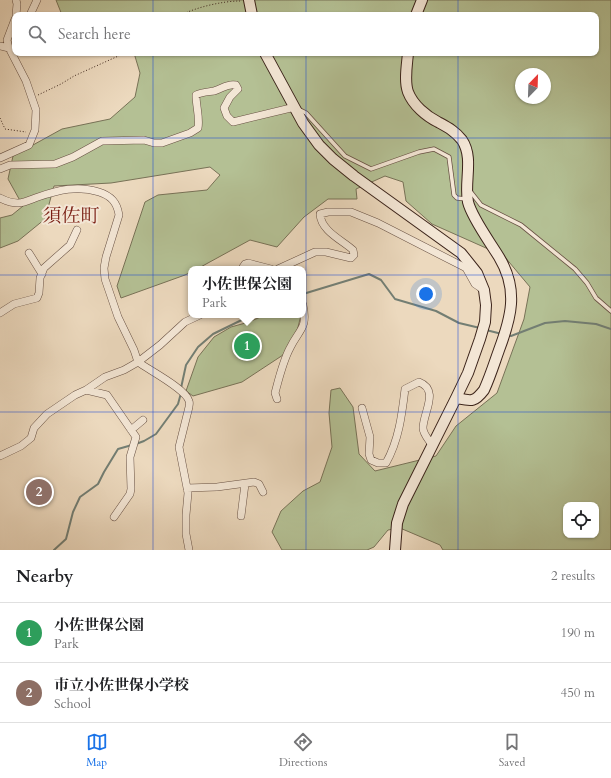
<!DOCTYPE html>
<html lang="en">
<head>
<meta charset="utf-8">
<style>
  :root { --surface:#fff; --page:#f2f2f2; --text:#202124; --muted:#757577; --line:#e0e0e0; --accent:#1a73e8 }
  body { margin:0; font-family:Cardo,"Noto Serif JP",serif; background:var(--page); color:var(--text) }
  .controls { position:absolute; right:12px; bottom:12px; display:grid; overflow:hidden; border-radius:8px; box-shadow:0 1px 3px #0004 }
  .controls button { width:36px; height:36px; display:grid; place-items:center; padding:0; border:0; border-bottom:1px solid var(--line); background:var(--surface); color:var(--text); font:20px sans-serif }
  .compass { position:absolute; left:515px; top:68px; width:36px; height:36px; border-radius:50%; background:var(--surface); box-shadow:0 1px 3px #0004; rotate:23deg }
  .you { position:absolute; left:426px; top:294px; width:14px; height:14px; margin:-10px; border:3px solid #fff; border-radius:50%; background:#1a73e8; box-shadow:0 0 0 6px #1a73e833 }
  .badge { display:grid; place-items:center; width:26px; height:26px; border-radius:50%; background:var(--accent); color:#fff; font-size:13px; font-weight:700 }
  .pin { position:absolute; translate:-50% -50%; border:2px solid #fff; box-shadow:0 1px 4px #0006 }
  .popup { position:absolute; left:188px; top:266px; width:118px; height:52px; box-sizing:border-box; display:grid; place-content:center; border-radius:8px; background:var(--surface); filter:drop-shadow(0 1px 3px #0005); font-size:13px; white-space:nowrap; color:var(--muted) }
  .popup b { font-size:15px; color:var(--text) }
  .popup::after { content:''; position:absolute; left:50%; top:100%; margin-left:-8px; border:8px solid transparent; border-top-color:var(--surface) }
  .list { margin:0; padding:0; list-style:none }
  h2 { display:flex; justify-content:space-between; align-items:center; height:52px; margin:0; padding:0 16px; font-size:17px }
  h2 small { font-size:13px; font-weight:400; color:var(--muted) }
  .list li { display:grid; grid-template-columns:26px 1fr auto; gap:12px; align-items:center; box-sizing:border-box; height:60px; padding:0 16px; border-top:1px solid var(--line) }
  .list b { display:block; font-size:15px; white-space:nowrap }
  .list p { margin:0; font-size:13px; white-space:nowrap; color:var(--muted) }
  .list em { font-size:13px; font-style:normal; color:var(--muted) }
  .icon { flex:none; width:22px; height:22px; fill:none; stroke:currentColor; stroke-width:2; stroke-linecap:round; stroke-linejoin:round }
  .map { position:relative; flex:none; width:611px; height:550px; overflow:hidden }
  .search { position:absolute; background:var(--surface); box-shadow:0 1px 3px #0004; left:12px; right:12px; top:12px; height:44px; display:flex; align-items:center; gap:10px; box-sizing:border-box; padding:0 14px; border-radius:8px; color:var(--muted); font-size:15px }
  .sheet { height:172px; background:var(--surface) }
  nav { display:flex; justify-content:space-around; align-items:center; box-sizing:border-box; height:56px; border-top:1px solid var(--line); background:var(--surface); font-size:11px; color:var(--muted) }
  nav a { display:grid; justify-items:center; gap:2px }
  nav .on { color:var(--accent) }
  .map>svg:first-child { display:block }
</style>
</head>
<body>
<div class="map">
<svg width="611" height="550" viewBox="0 0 611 550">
  <rect width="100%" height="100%" fill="#ecd9be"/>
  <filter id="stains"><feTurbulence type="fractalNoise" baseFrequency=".005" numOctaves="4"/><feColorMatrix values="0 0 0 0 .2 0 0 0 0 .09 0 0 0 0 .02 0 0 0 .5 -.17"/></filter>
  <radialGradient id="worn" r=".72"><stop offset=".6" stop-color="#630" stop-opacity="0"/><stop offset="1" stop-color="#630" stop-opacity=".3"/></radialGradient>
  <path fill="#b4c094" stroke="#787257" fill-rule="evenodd" d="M56 0H611V550H443L440 545 400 528 388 530 374 547 367 550H282L272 532 281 511 303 491 320 482 332 447 329 413 331 390 340 388 353 407 359 454 375 471 436 456 456 426 497 393 524 319 530 287 504 256 432 224 406 201 403 182 385 176 356 189 357 199H328L304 217 277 247 250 240 197 269H191V272L185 275 121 298 117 286 145 202 158 195 207 190 220 175 210 167 111 183 54 186 45 219 18 241 0 248V218L12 215 23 206 8 179 13 156 62 129 110 119 135 97 140 73 134 53H596V15H62ZM521 74H545V98H521ZM566 505H596V535H566Z
    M265 315H301L297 331 283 355 242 382 193 396 186 391 198 357 214 337 231 327 249 322Z"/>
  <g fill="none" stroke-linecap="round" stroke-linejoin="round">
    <path stroke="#737e73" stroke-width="2" d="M303 294 369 274 381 280 395 299 436 311 459 323 480 328
      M486 330 502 334
      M508 335 511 336 545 323 565 321 596 324 611 329
      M181 388 186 365 198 347 213 334 252 315
      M136 444 144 441 156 434 178 404 181 393
      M54 550 66 539 73 512 80 497 98 484 104 472 118 449 132 445"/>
    <g stroke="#675043" stroke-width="5">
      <path id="lane" d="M298 109 306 113 345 156 371 169 419 152 434 149 449 157 454 195 457 198 466 199
        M470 191 481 205 521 225 575 269 587 283 596 298 611 311"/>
    </g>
    <g stroke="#675043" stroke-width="8">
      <path id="street" d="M16 0 17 4 16 15
        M30 15 37 0
        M0 46 9 48
        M0 158 29 145 35 130 36 110 26 81 9 48 7 40 15 19
        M0 169 10 165 55 164 73 157 102 141 144 140 154 143H162L190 133 198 128C200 118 196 106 196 95 202 92 208 92 214 91 222 89 227 83 236 85L238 89 230 97 224 108 227 116 233 122 295 107
        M0 198C6 201 11 203 18 203 25 203 32 199 38 197 58 190 78 185 99 192 111 196 117 202 119 215L106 257 104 268 105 279 118 317 134 350 138 362C149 370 186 389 189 401 190 403 189 405 189 407L179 447 188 493 186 515V534L189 550
        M29 253 42 274
        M244 269 243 267 245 264 248 263 271 269
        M278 269 315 252H326L351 258 354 255 353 250C342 240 321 231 320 214L328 212H351L378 223 466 268 475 284 484 290
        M0 313 14 304 37 298 39 293 40 278 44 268 70 245 77 230
        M86 390 107 395 136 437 130 457 131 489 130 494 114 517
        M277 399 275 393C279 378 283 361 290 348 299 329 308 329 303 305
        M362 408 370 437 369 454 371 460 378 463H386C399 440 402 414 405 389L419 382C440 390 423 413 423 428 423 434 429 440 432 445
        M131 430 143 420
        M0 456 21 446 31 438 34 428 47 414 75 395 86 390 105 377 124 370 138 362 160 345 185 322 200 315
        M187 488 217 487 254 482 259 484 263 492
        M241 516 245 484"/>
    </g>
    <g stroke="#3b231a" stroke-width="12">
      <path id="secondary" d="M249 0 252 15
        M416 15 422 0
        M265 53 303 123 319 145 333 159 354 176 461 253 477 273 484 290 486 305 485 322 480 339 468 373 456 398 403 504 397 523 395 550
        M408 53C407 65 404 81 408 92 413 105 426 116 438 122 447 127 455 131 462 140 474 158 464 182 468 202 472 218 490 242 499 257 519 290 511 318 499 350 494 364 490 377 484 390 474 403 471 401 456 398"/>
    </g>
    <path stroke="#3b231a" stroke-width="1" stroke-dasharray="1 2" stroke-linecap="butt" d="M181 15C197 7 223 1 240 1
      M38 95 61 84 74 76 125 53
      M0 118 5 129 26 132"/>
    <use href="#lane" stroke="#f3e6d5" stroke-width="3.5"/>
    <use href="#street" stroke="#f3e6d5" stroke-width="7"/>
    <use href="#secondary" stroke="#f3e6d5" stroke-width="10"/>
  </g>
  <path fill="none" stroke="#1d4ed8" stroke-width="1" stroke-opacity="0.55" d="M153 0V15M306 0V15M458 0V15M153 53V550M306 53V550M458 53V550M0 138H611M0 275H611M0 412H611"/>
  <g text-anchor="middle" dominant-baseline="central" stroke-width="4" stroke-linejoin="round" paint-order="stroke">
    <g font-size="19" fill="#7a1f14" stroke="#f3e6d5">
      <text x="71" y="216">須佐町</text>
    </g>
  </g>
  <rect width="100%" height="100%" filter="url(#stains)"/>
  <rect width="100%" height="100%" fill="url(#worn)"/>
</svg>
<div class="controls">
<button><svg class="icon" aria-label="locate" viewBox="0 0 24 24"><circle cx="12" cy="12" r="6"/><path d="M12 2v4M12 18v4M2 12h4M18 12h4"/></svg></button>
</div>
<svg class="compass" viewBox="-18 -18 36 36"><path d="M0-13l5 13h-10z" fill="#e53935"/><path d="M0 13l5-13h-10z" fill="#757577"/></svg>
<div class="you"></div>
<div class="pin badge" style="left:247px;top:346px;background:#2e9e5b">1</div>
<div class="popup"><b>小佐世保公園</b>Park</div>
<div class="pin badge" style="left:39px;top:492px;background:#8d6e63">2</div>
<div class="search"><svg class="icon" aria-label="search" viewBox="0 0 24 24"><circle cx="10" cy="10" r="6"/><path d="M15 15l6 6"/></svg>Search here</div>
</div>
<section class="sheet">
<h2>Nearby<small>2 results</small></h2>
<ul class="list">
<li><span class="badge" style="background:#2e9e5b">1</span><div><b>小佐世保公園</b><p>Park</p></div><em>190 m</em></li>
<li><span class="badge" style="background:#8d6e63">2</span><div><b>市立小佐世保小学校</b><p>School</p></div><em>450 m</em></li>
</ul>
</section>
<nav>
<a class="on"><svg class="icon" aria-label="map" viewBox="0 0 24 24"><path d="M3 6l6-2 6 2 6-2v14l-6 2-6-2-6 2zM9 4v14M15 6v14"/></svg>Map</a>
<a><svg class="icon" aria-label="directions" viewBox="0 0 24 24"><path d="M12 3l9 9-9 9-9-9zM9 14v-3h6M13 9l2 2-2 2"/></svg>Directions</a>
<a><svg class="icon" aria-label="saved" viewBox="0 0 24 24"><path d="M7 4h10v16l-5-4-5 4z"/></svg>Saved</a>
</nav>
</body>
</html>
